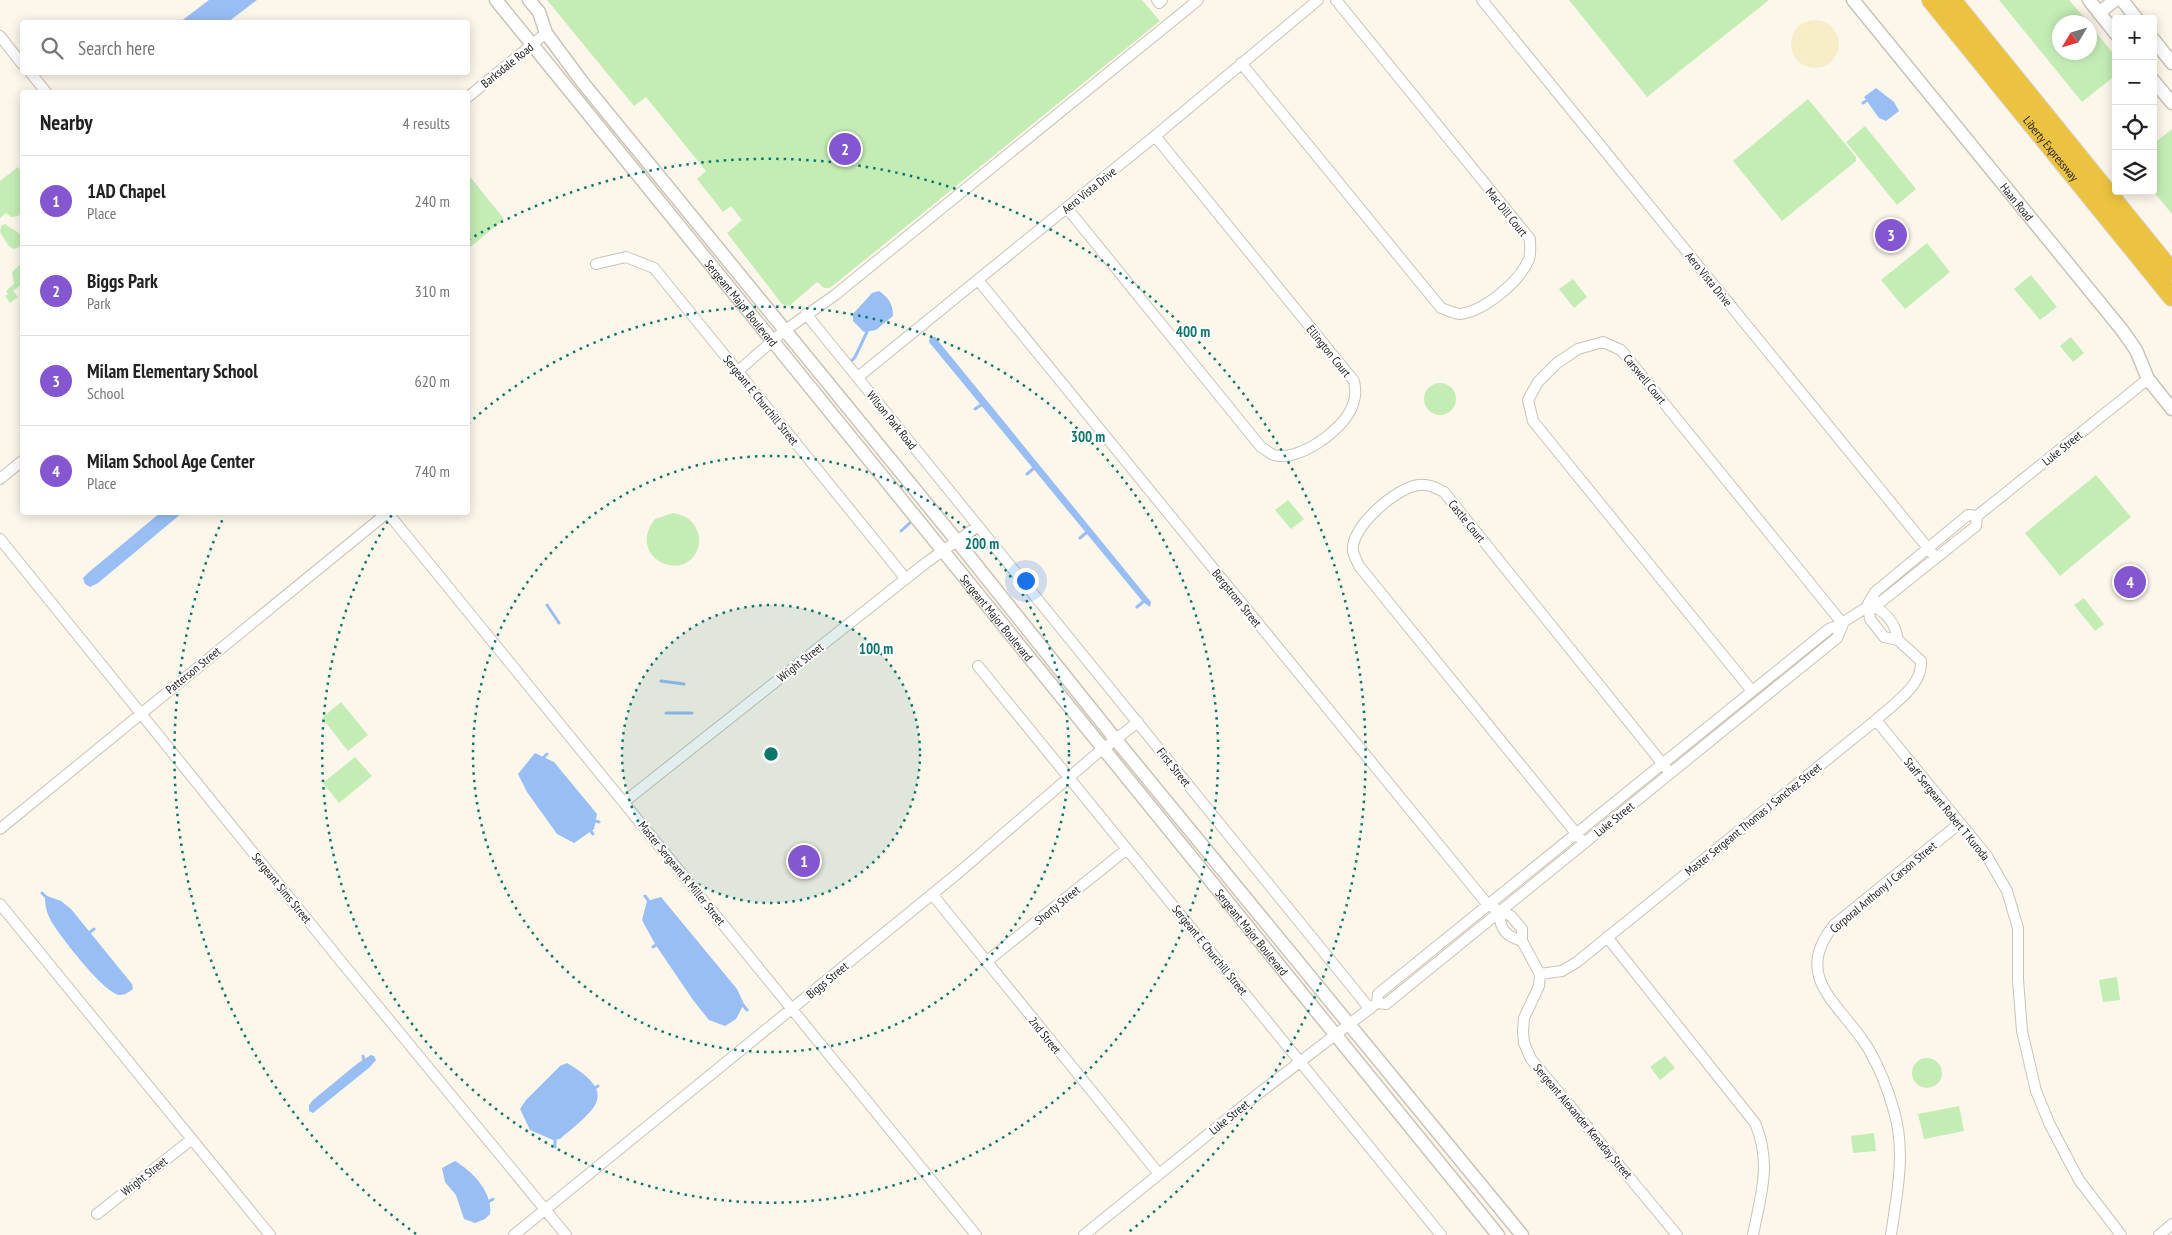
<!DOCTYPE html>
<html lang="en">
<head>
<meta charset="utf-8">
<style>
  :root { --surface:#fff; --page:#f2f2f2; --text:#222; --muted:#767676; --line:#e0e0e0; --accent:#8456cf }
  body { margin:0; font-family:"PT Sans Narrow",sans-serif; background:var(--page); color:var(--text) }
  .controls { position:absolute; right:15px; top:15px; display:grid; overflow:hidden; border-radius:5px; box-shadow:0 2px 12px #0003 }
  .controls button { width:45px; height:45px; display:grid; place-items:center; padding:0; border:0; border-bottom:1px solid var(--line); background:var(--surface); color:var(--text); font:25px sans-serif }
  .compass { position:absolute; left:2052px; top:15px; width:45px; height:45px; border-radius:50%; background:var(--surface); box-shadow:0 2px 12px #0003; rotate:232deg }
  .you { position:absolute; left:1025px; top:580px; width:18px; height:18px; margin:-12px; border:4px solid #fff; border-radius:50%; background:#1a73e8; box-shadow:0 0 0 8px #1a73e833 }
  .badge { display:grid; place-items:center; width:32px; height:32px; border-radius:50%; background:var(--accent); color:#fff; font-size:16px; font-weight:700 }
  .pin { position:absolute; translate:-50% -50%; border:2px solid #fff; box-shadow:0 1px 5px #0006 }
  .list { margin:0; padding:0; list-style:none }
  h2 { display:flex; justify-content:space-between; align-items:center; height:65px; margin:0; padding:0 20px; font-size:21px }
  h2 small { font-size:16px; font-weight:400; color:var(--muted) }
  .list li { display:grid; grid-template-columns:32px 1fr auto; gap:15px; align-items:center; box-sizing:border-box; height:90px; padding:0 20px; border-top:1px solid var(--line) }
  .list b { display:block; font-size:19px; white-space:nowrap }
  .list p { margin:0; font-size:16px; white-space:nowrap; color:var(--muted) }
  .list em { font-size:16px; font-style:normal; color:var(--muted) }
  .icon { flex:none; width:28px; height:28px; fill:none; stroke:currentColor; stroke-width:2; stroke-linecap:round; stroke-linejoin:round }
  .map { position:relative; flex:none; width:2172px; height:1235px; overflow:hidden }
  .search { position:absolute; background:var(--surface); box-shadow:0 2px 12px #0003; left:20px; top:20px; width:450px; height:55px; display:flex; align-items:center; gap:12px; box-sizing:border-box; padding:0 18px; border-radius:5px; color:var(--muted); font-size:19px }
  .panel { position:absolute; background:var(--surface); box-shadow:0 2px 12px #0003; left:20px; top:90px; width:450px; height:425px; border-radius:5px }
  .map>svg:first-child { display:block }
</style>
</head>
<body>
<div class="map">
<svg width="2172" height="1235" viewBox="0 0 2172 1235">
  <rect width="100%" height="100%" fill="#fdf6eb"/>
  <path fill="#c4edb6" d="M547 0H1142L1160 21 830 288H824L817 282 789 306 782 304 727 233 742 220 731 206 723 212 697 179 706 171 646 97 634 106Z
    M1569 0H1769L1647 97Z
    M1999 0H2069L2088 22H2060V52H2090V25L2116 57V75L2082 102Z
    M1808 99 1856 157V161L1782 221 1733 161Z
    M1865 126 1916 189 1897 205 1846 142Z
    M2172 129V214L2153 191V144Z
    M18 167 22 173V212L18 216 11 217 6 213 0 218V181Z
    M468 174 504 219 468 249Z
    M5 224 22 235V246L13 249 8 245 0 232 1 226Z
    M1927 243 1950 272 1905 309 1881 280Z
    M22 263V284L13 291 18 297 10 303 5 296 8 294 6 291 14 284 12 272Z
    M2031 275 2057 307 2040 320 2014 289Z
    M1573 279 1587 297 1574 308 1559 289Z
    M2071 337 2084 353 2073 362 2060 346Z
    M1424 399a16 16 0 1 1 32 0a16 16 0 1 1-32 0Z
    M2096 475 2131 517 2060 576 2025 533Z
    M1288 500 1304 519 1291 529 1275 510Z
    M673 513C685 515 694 520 698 533 700 538 699 543 698 548 685 586 625 557 655 519Z
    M2084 598 2104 624 2095 631 2074 605Z
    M341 702 368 735 348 751 322 718Z
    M355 757 372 776 339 803 323 783Z
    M2117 977 2120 1000 2103 1002 2099 980Z
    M1665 1056 1675 1068 1660 1080 1650 1067Z
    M1912 1073a15 15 0 1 1 30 0a15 15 0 1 1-30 0Z
    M1959 1106 1964 1131 1924 1139 1918 1114Z
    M1874 1133 1876 1151 1853 1153 1851 1136Z"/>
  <path fill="#f7eec8" d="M1791 44a24 24 0 1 1 48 0a24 24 0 1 1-48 0Z"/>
  <path fill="#98bef4" d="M209 0H257L228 22H180Z
    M1876 88 1894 102 1899 111 1886 121 1879 118 1864 97Z
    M879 291C889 298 893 304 893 316L876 330 864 332 853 321V314L872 293Z
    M930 337H935L1151 602 1150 607 1143 602 929 342Z
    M160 513H182L98 583 90 587 85 584 83 578 89 572Z
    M535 753 554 762 597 814 594 829 574 843 557 834 527 792 518 774Z
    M47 896 61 901 71 909 132 984 133 989C129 992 125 995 119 995 103 992 60 936 51 921 47 914 45 906 45 898Z
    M661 897 737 989 744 1004 736 1019 725 1026 709 1020 693 1000 655 944 642 920 647 901Z
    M371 1055 374 1056 376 1060 370 1067 313 1113 309 1111V1105L313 1100 358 1063Z
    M567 1063C621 1095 594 1109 560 1139L553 1140 530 1130 520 1109 526 1100 560 1066Z
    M455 1161C472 1171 493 1192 490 1214L485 1219 475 1223 464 1219 456 1195 445 1182 442 1168Z"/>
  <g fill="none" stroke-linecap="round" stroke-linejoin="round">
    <path stroke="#98bef4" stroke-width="3" d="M1863 103 1866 101
      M849 364 855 357 867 332
      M975 409 981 405
      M1027 474 1033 469
      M901 531 913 520
      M1080 538 1086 533
      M547 605 559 623
      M1137 607 1143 602
      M661 681 684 684
      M666 713H692
      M543 758 547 754
      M595 821 599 822
      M590 830 593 834
      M42 893 46 897
      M645 896 648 900
      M90 932 94 929
      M653 947 656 945
      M743 1005 747 1010
      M363 1056 364 1061
      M595 1088 598 1086
      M555 1147V1140
      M490 1201 493 1199"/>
    <g stroke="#cac3b8" stroke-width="12">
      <path id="minor" d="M1157 0 1159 3 1162 0
        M1482 0 1936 558
        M0 36 22 64
        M1241 63 1441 308C1447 310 1455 314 1460 314 1485 311 1520 281 1529 259 1531 253 1530 245 1530 239L1336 0
        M30 72 46 92
        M468 97 546 33
        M1067 208 1261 447C1265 449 1270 454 1274 455 1299 462 1343 430 1352 407 1356 397 1356 391 1354 381L1155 136
        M596 264 626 257 654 268 906 579
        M978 280 1488 905 1511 916 1522 929V941L1540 974 1539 986 1524 1018 1523 1031 1524 1043 1531 1059 1677 1235
        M806 314 1370 1009
        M738 371 784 331 835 295 1198 0
        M858 377 1155 136 1318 0
        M0 479 22 461
        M387 512 976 1235
        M0 539 339 959 566 1235
        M1868 604 1875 592 1968 515 1977 516 2148 379
        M1868 604C1886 611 1895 622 1898 640
        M978 666 1441 1235
        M1752 691 1533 421 1528 400 1538 382 1557 363 1578 349 1603 342 1621 350 1843 624
        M1876 720 1987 856 2007 891 2018 928V980L2022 1031 2036 1091 2050 1125 2079 1180 2121 1235
        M624 802 927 562 978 526
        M0 829 387 513
        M1584 843 1359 566C1357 561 1354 556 1353 551 1350 527 1397 487 1419 485 1429 484 1436 488 1444 492L1670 773
        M932 894 1159 1174
        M0 904 270 1235
        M1499 912C1500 930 1506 936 1522 941
        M1607 937 1755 1123C1772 1163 1761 1194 1753 1235
        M986 962 1127 849
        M1540 974 1562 971 1577 962 1876 720C1892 705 1923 686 1921 661L1898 640 1884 637 1870 619 1868 604
        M1377 1003 1386 1004 1837 638 1843 624
        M97 1214 192 1139
        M514 1235 957 874 1094 756 1138 722
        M1084 1235 1258 1094 1377 1003 1378 994 1829 629C1849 622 1862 606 1882 601L1976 526 1977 516
        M1891 1235C1897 1194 1906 1152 1894 1111 1888 1089 1879 1067 1868 1048 1841 1004 1791 978 1834 925L1960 823
        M2159 1235 2172 1224"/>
    </g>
    <g stroke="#cac3b8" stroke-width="15">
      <g id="tertiary">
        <path id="s1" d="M496 0 1498 1235"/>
        <path d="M529 0 539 12 546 33 583 83 957 541 1116 740 1522 1235"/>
        <path id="s2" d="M1853 0 2122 330 2136 350 2148 379 2172 409"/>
        <path d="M2089 0 2116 34"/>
        <path d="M2122 0 2137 19"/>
        <path d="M2099 13 2115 0"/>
        <path d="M2153 39 2172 63"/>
        <path d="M2153 80 2172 103"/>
      </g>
    </g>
    <g stroke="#d8d8d7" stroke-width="20">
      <g id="motorway">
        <path id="s3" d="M1931 0 2172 297"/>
        <path d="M1952 0 2172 272"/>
      </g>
    </g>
    <use href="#minor" stroke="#fff" stroke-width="10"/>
    <use href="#tertiary" stroke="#fff" stroke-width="12"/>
    <use href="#motorway" stroke="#ecc340" stroke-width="18"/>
  </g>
  <circle cx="771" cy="754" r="149" fill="#0f766e" fill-opacity=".12"/>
  <g fill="none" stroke="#0f766e" stroke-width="2.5" stroke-dasharray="2.5 5">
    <circle cx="771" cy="754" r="149"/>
    <circle cx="771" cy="754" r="298"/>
    <path d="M468 424A448 448 0 1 1 393 513"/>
    <path d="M416 1234A597 597 0 0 1 224 516M468 240A597 597 0 0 1 1126 1234"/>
  </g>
  <g text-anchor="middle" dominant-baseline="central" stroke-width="4" stroke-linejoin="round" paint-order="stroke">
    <g font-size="12" fill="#262420" stroke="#fff">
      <text transform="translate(507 65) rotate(-39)">Barksdale Road</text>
      <text stroke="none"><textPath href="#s3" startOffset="191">Liberty Expressway</textPath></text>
      <text transform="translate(1089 190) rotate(-39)">Aero Vista Drive</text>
      <text stroke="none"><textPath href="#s2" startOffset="260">Haan Road</textPath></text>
      <text transform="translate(1507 212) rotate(51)">Mac Dill Court</text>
      <text transform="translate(1709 279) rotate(51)">Aero Vista Drive</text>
      <text stroke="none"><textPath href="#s1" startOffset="390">Sergeant Major Boulevard</textPath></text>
      <text transform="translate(1329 351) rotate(51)">Ellington Court</text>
      <text transform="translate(1645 379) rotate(51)">Carswell Court</text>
      <text transform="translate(761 400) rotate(51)">Sergeant E Churchill Street</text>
      <text transform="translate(892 420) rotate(51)">Wilson Park Road</text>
      <text transform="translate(2062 448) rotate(-39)">Luke Street</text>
      <text transform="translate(1467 521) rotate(51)">Castle Court</text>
      <text transform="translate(1237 598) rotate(51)">Bergstrom Street</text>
      <text stroke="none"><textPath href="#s1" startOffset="795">Sergeant Major Boulevard</textPath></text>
      <text transform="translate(800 662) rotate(-38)">Wright Street</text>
      <text transform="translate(193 670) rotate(-39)">Patterson Street</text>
      <text transform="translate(1174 767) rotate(51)">First Street</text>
      <text transform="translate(1947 809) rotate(51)">Staff Sergeant Robert T Kuroda</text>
      <text transform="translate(1614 819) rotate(-39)">Luke Street</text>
      <text transform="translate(1753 819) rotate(-39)">Master Sergeant Thomas J Sanchez Street</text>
      <text transform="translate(682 873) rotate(51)">Master Sergeant R Miller Street</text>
      <text transform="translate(1883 887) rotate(-40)">Corporal Anthony J Carson Street</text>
      <text transform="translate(282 888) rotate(51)">Sergeant Sims Street</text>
      <text transform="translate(1057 905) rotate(-39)">Shorty Street</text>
      <text stroke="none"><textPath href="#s1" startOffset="1200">Sergeant Major Boulevard</textPath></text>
      <text transform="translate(1210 950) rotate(51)">Sergeant E Churchill Street</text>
      <text transform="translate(827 980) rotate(-39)">Biggs Street</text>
      <text transform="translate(1045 1035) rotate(51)">2nd Street</text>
      <text transform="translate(1229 1117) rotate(-39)">Luke Street</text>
      <text transform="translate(1583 1121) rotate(50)">Sergeant Alexander Kenaday Street</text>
      <text transform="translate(144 1176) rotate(-38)">Wright Street</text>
    </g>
  </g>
  <circle cx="771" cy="754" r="8" fill="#0f766e" stroke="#fff" stroke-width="2.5"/>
  <g font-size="15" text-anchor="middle" font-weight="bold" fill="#0f766e" stroke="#fff" stroke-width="4" stroke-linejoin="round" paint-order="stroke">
    <text x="1193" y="337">400 m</text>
    <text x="1088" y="442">300 m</text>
    <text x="982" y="549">200 m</text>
    <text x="876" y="654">100 m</text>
  </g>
</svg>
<div class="controls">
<button>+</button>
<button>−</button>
<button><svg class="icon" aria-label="locate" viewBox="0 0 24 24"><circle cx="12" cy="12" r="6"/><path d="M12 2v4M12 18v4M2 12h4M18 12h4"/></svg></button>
<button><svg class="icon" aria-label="layers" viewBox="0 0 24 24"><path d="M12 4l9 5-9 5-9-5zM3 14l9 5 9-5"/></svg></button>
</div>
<svg class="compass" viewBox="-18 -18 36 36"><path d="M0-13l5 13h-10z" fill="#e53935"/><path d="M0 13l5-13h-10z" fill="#767676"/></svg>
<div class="you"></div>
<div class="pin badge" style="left:804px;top:861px">1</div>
<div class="pin badge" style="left:845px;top:149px">2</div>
<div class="pin badge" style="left:1891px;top:235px">3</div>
<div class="pin badge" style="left:2130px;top:582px">4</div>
<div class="search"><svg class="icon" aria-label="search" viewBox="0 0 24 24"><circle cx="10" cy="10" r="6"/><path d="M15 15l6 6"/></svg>Search here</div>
<section class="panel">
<h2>Nearby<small>4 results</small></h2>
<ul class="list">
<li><span class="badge">1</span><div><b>1AD Chapel</b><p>Place</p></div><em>240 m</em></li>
<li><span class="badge">2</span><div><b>Biggs Park</b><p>Park</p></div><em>310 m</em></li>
<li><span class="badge">3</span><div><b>Milam Elementary School</b><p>School</p></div><em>620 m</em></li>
<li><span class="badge">4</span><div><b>Milam School Age Center</b><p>Place</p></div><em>740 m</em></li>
</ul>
</section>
</div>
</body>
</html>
